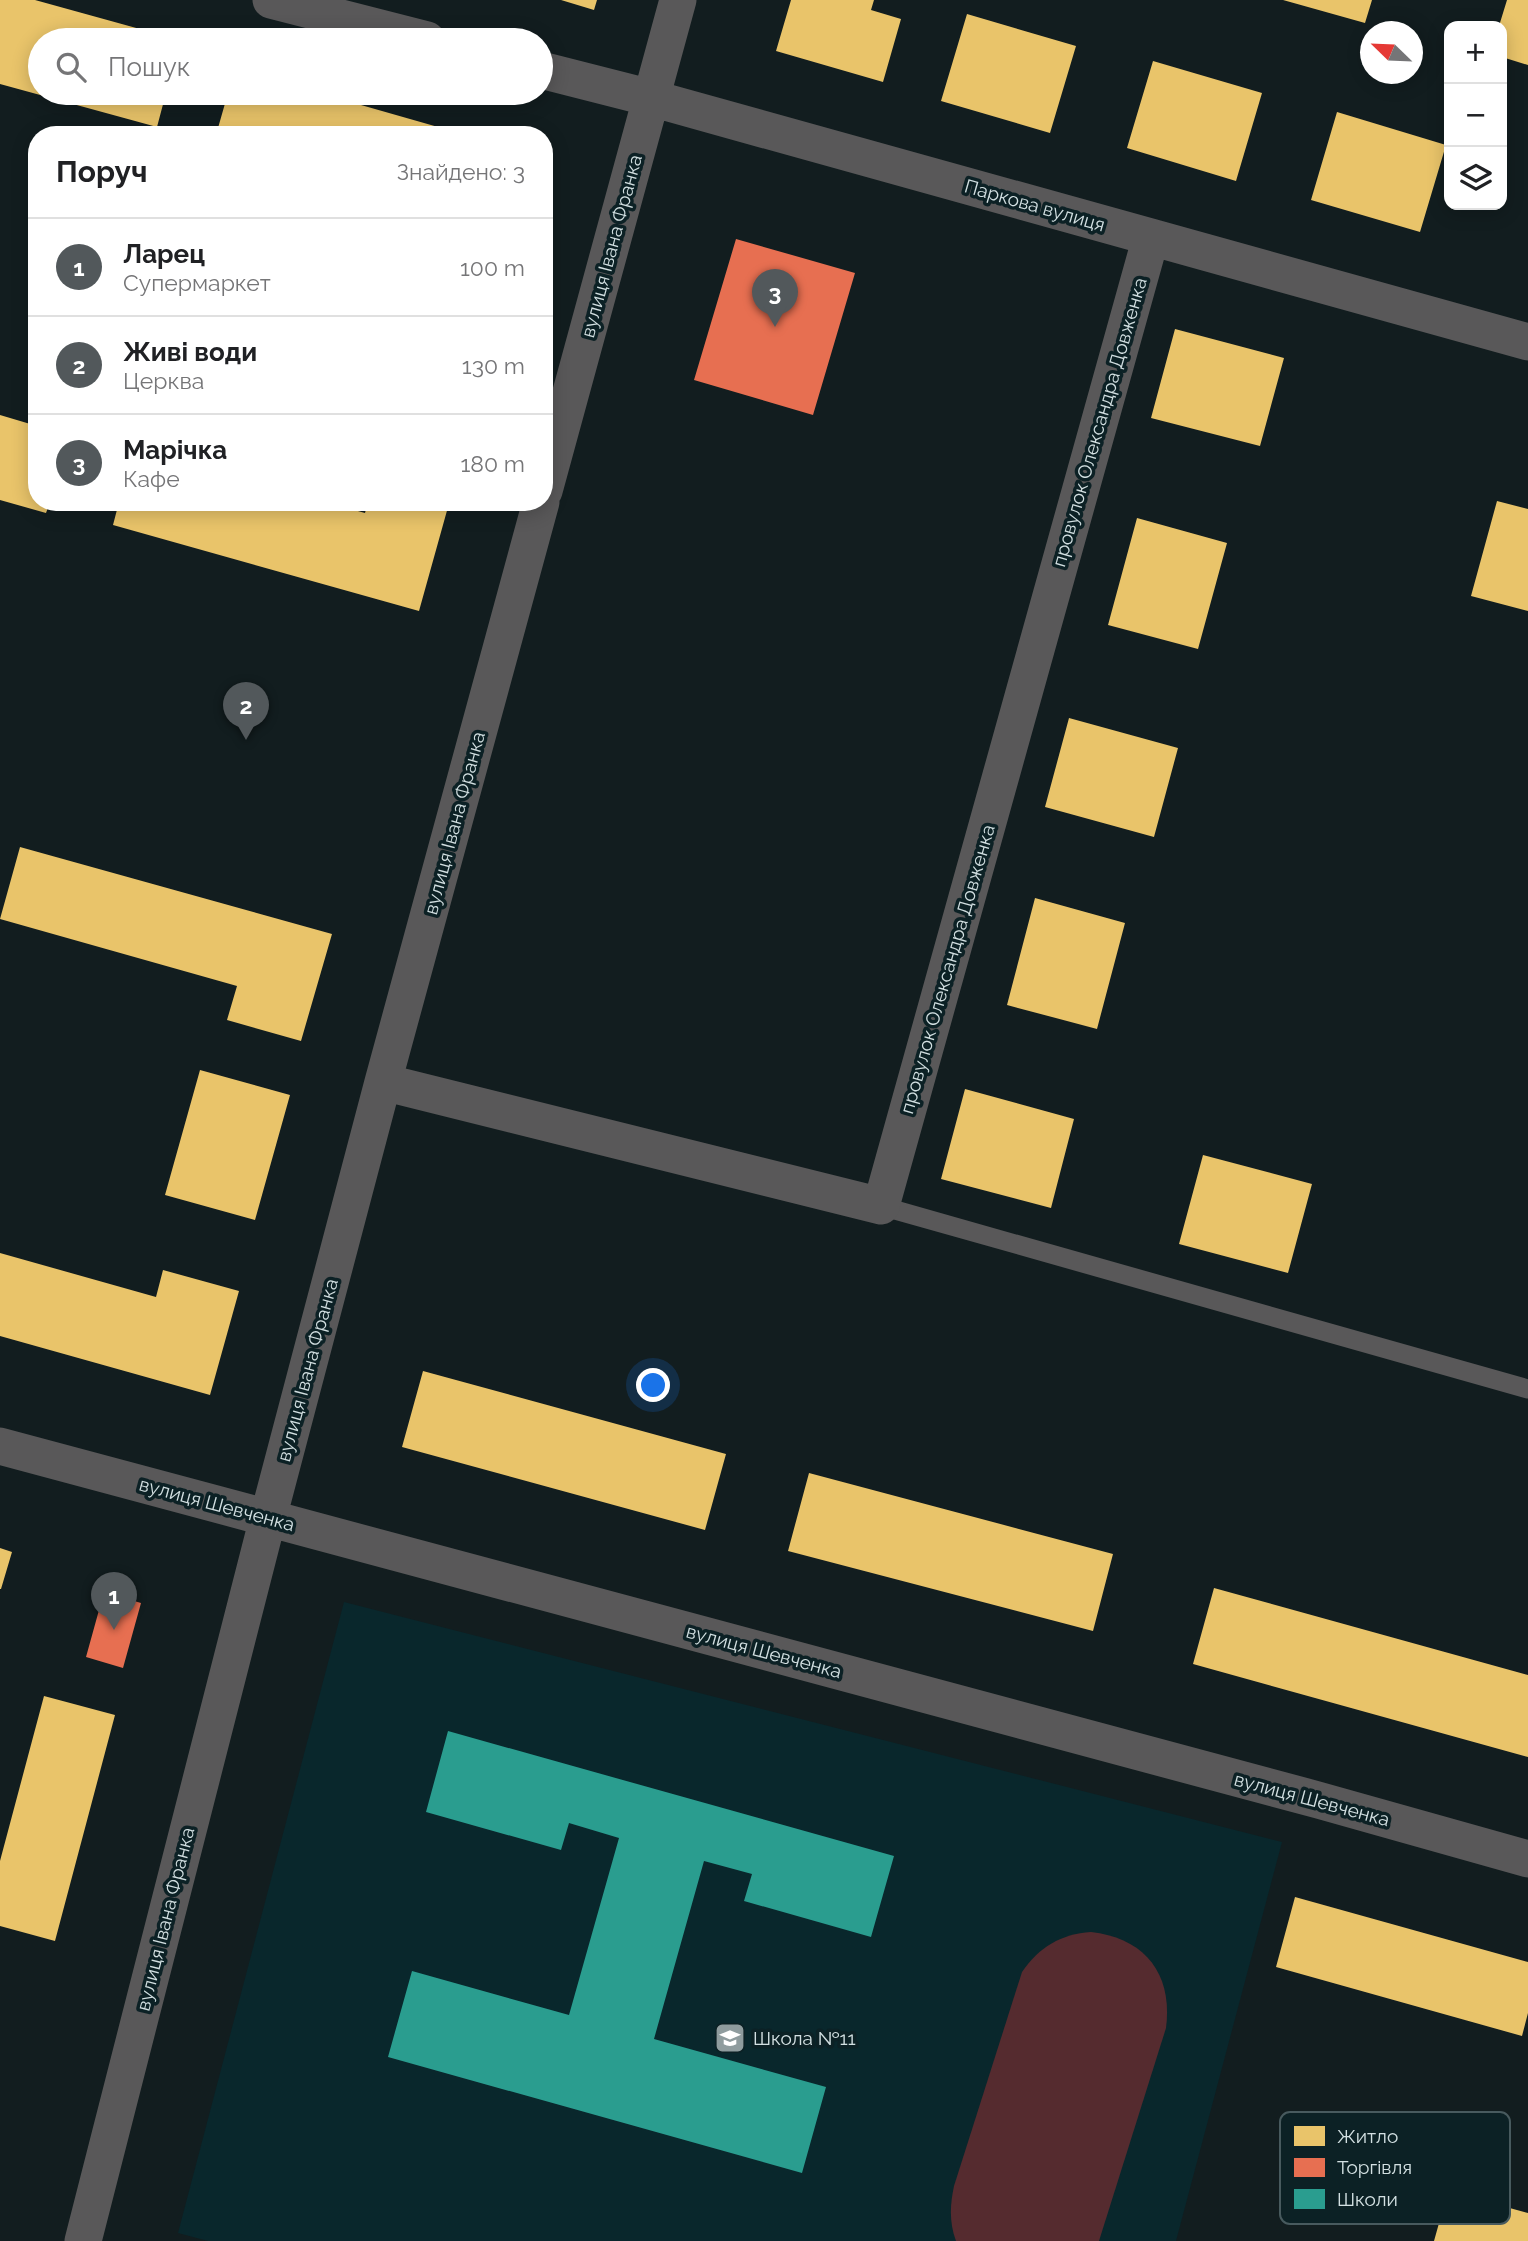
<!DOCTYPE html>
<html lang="uk">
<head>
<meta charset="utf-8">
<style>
  :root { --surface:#fff; --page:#f6f6f6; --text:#202124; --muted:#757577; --line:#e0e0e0; --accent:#52585b }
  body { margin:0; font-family:Raleway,sans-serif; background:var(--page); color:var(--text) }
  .controls { position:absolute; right:21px; top:21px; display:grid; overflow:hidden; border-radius:14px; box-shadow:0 4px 18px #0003 }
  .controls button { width:63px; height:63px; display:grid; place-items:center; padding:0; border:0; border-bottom:2px solid var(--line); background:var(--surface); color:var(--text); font:35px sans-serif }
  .compass { position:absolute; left:1360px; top:21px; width:63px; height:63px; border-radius:50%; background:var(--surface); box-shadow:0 4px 18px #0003; rotate:293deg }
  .you { position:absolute; left:654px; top:1386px; width:24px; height:24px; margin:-18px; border:5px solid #fff; border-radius:50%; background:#1a73e8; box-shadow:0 0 0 10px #1a73e833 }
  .badge { display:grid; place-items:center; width:46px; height:46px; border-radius:50%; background:var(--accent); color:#fff; font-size:23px; font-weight:700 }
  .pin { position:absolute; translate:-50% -58px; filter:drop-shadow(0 2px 4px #0008) }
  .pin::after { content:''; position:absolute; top:37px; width:24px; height:21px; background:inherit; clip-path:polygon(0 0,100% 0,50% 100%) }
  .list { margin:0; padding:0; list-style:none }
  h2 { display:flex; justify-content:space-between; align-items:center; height:91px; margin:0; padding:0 28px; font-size:30px }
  h2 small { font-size:23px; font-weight:400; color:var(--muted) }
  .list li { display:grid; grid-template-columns:46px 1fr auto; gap:21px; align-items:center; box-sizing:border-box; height:98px; padding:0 28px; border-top:2px solid var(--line) }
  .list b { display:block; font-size:26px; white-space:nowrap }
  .list p { margin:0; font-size:23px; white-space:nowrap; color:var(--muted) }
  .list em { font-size:23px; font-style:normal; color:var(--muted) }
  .icon { flex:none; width:38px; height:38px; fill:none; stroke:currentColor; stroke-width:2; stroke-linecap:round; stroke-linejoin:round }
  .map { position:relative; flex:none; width:1528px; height:2241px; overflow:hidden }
  .search { position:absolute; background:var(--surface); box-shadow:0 4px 18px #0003; left:28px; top:28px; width:525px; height:77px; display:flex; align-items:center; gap:18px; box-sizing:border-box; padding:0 24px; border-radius:38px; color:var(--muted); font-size:26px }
  .panel { position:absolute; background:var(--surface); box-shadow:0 4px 18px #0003; left:28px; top:126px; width:525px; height:385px; border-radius:28px }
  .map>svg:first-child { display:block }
</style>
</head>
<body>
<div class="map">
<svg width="1528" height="2241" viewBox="0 0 1528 2241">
  <rect width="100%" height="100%" fill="#121d1f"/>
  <path fill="#09272c" d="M344 1602 1282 1842 1176 2241H208L178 2233Z"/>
  <path fill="#552b2f" d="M1091 1932C1145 1938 1173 1974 1166 2028L1099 2241H956C949 2222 950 2205 954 2186L1022 1972C1039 1947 1061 1934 1091 1932Z"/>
  <path fill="#e9c46a" d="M0 0H35L176 39 40 40V93H166L157 127 0 84Z
    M561 0H597L594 10Z
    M791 0H874L871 10 901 19 883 82 776 51Z
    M1283 0H1372L1365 23Z
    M1507 0H1528V65L1502 57V26H1499Z
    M967 14 1076 46 1050 133 941 101Z
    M1153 61 1262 93 1236 181 1127 148Z
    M228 93H319L466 135H216Z
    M1337 112 1446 145 1420 232 1311 200Z
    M1175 329 1284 358 1260 446 1151 418Z
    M0 415 37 426V502H50L46 513 0 500Z
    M1497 501 1528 509V611L1471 596Z
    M119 502H326L365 513 368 502H431L448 507 419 611 113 525Z
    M1137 518 1227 543 1198 649 1108 625Z
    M1069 718 1178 748 1154 837 1045 807Z
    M20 847 332 934 301 1041 227 1020 237 986 0 919Z
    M1035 898 1125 923 1097 1029 1007 1005Z
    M200 1070 290 1095 255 1220 165 1195Z
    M965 1089 1074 1119 1051 1208 941 1179Z
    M1203 1155 1312 1184 1288 1273 1179 1244Z
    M0 1253 156 1297 163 1270 239 1291 210 1395 0 1336Z
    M423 1371 726 1454 705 1530 402 1447Z
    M809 1473 1113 1554 1093 1631 788 1551Z
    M0 1548 12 1552 1 1589H0Z
    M1214 1588 1528 1675V1757L1193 1664Z
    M44 1696 115 1715 55 1941 0 1926V1861Z
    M1295 1897 1528 1962V2013L1522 2036 1276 1967Z
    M1448 2191 1528 2213V2241H1434Z"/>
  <path fill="#e76f51" d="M736 239 855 273 813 415 694 380Z
    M104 1592 141 1603 123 1668 86 1657Z"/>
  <path fill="#2a9d8f" d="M448 1731 894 1856 871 1937 744 1901 752 1874 704 1861 654 2039 826 2087 802 2173 388 2057 412 1971 569 2015 619 1838 569 1823 561 1850 426 1812Z"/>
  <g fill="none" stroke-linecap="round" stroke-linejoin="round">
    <path stroke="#595859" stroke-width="19" d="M881 1206 1528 1389"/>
    <path stroke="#595859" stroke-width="37" d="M271 0 427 40
      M541 70 651 98 1528 342
      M544 491 678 0
      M383 1082 881 1206 1151 237
      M0 1446 1318 1800 1528 1859
      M83 2241 268 1518 383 1082 541 502"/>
  </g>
  <defs>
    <g id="school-square" transform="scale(1.575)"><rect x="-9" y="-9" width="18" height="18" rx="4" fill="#8f9c9e" stroke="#0c2125"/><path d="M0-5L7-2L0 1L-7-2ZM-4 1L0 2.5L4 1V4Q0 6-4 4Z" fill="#fff"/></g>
  </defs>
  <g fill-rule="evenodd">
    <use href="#school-square" x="730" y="2038"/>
  </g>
  <g text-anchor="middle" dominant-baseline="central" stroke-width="7" stroke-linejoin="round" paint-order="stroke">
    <g font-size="19" fill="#d3e0e2" stroke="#0c2125">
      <text transform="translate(1035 205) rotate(16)">Паркова вулиця</text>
      <text transform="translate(611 246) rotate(-75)">вулиця Івана Франка</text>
      <text transform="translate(1099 422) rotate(-74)">провулок Олександра Довженка</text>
      <text transform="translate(454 823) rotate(-75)">вулиця Івана Франка</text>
      <text transform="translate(947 969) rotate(-74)">провулок Олександра Довженка</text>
      <text transform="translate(307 1370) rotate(-75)">вулиця Івана Франка</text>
      <text transform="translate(217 1504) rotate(15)">вулиця Шевченка</text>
      <text transform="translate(764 1651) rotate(15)">вулиця Шевченка</text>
      <text transform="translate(1312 1799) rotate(15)">вулиця Шевченка</text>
      <text transform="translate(165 1919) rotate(-76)">вулиця Івана Франка</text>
    </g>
    <g font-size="19" fill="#d3e0e2" stroke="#0c2125" text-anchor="start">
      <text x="753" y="2038">Школа №11</text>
    </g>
  </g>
  <rect x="1280" y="2112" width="230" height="112" rx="10" fill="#0c2125" stroke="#485a5e" stroke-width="2"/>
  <rect x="1294" y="2126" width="31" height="20" fill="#e9c46a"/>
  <rect x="1294" y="2158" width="31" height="19" fill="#e76f51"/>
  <rect x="1294" y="2189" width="31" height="20" fill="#2a9d8f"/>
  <g font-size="19" fill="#d3e0e2">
    <text x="1337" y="2143">Житло</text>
    <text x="1337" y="2174">Торгівля</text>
    <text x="1337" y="2206">Школи</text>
  </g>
</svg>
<div class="controls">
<button>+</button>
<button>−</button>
<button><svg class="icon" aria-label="layers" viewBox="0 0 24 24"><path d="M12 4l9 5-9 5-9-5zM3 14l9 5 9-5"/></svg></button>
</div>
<svg class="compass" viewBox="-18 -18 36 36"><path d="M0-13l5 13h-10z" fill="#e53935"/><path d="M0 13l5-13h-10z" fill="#757577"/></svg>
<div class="you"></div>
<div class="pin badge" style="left:114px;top:1630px">1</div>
<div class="pin badge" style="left:246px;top:740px">2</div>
<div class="pin badge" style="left:775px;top:327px">3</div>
<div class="search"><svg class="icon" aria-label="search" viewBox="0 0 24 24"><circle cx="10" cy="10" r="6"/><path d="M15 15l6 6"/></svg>Пошук</div>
<section class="panel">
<h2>Поруч<small>Знайдено: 3</small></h2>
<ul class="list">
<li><span class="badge">1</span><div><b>Ларец</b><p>Супермаркет</p></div><em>100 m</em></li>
<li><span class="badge">2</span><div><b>Живі води</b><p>Церква</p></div><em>130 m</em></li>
<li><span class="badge">3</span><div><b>Марічка</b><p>Кафе</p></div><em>180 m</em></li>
</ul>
</section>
</div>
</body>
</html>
